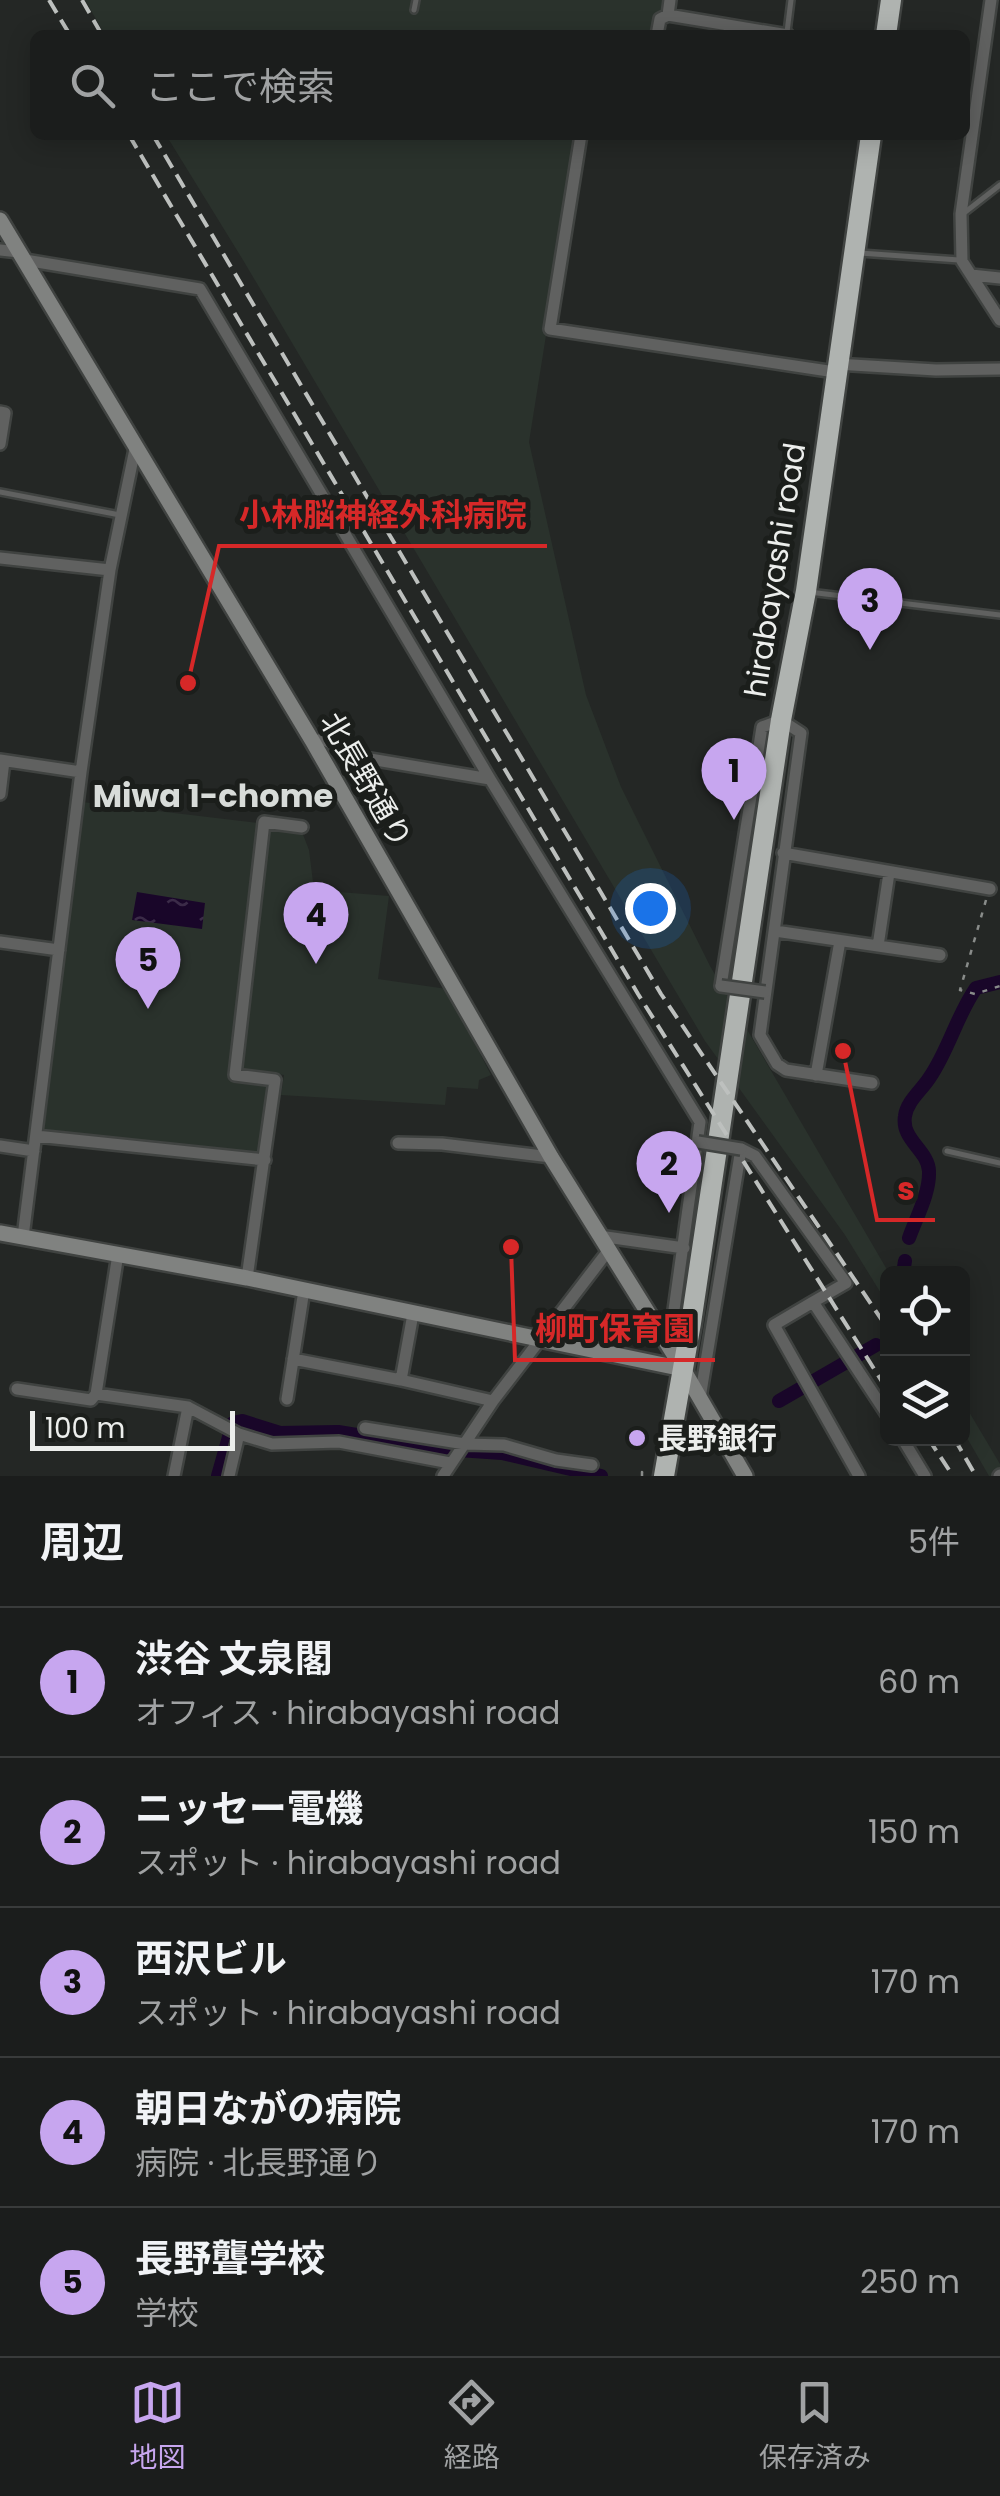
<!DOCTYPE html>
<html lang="ja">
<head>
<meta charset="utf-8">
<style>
  :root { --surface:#1b1d1c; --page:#282a29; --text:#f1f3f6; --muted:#a0a2a3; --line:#393b3b; --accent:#c7a6ef }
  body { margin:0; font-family:Poppins,"Noto Sans JP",sans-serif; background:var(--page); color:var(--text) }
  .controls { position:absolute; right:30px; bottom:30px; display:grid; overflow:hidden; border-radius:15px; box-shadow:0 5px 25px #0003 }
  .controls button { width:90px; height:90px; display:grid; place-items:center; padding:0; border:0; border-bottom:2px solid var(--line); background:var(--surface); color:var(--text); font:50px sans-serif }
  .scale { position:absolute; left:30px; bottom:25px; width:205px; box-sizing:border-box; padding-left:10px; border:5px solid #eceeec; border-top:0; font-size:28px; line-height:35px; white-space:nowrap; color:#eceeec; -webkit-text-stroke:8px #1b1e1b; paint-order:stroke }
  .you { position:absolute; left:650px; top:908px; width:35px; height:35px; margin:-25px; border:8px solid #fff; border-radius:50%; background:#1a73e8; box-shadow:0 0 0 15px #1a73e833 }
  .badge { display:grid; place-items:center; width:65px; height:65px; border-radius:50%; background:var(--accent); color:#111; font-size:32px; font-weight:700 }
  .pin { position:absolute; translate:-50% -82px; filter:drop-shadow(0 2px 5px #0008) }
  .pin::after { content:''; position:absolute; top:52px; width:35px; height:30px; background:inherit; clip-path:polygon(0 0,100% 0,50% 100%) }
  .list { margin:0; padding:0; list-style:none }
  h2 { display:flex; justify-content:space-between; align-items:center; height:130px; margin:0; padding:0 40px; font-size:42px }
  h2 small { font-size:32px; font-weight:400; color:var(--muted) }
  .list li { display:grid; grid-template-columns:65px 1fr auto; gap:30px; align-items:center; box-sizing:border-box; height:150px; padding:0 40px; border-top:2px solid var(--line) }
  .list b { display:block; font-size:38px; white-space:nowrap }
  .list p { margin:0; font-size:32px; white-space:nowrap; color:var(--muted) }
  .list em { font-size:32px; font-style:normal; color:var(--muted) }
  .icon { flex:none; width:55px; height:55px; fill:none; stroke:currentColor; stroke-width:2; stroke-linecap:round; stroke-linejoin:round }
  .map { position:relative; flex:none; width:1000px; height:1476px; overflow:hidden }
  .search { position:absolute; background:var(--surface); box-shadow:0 5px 25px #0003; left:30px; right:30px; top:30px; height:110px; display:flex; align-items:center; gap:25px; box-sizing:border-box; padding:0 35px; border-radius:15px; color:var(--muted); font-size:38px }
  .sheet { height:880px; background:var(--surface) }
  nav { display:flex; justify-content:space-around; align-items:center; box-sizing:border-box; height:140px; border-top:2px solid var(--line); background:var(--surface); font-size:28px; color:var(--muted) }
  nav a { display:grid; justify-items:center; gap:5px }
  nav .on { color:var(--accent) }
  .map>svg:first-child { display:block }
</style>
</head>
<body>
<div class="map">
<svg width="1000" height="1476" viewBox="0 0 1000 1476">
  <defs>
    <pattern id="water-ripples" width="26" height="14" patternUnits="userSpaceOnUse" patternTransform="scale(2.5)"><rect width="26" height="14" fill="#190629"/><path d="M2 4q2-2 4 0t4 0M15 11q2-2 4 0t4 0" fill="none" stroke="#3b2b48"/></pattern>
  </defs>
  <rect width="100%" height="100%" fill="#242725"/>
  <path fill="#2a322c" d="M85 0H664L655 35H105Z
    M166 135H578L529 442 586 695 621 787 710 966 889 1273 887 1303 845 1235 705 1041 243 260Z
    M82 802 259 823 232 1077 273 1084 263 1158 41 1132Z
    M267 828 302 832 309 850 314 890 389 896 378 979 447 989 491 1075 479 1080 478 1089 447 1087 445 1105 281 1095 284 1075 247 1071 242 1066Z
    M962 1400 1000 1464V1476H989L963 1431Z"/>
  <path fill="url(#water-ripples)" d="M137 892 205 903 202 929 132 920Z"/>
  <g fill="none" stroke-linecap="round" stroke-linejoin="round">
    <path stroke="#190629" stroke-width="14" d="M909 1238C916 1218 930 1193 929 1171 928 1150 901 1140 905 1116 907 1101 922 1090 930 1077 949 1049 957 1015 976 988L1000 982
      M903 1274 905 1261
      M779 1401 876 1345
      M218 1476 233 1423 242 1421 280 1433 338 1432 444 1449 502 1453 601 1476"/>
    <g stroke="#404341" stroke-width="10">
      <path id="lane" d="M414 10 416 0
        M787 32 791 0
        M964 213 1000 185
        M860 253 959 260
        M0 492 120 515
        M809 592 1000 615
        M947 1151 1000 1163"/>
    </g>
    <g stroke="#404341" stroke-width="16">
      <path id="street" d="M670 0 668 15 788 35
        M991 0 961 214 962 261 1000 320
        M657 35 660 19 668 15
        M581 135 550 329 835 372
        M0 250 19 252
        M25 260 200 289 490 779 700 1122 669 1346
        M971 275 1000 278
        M836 364 936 370 1000 369
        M0 412 5 413 0 444
        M0 558 110 570
        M313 742 322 739 364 758 490 779
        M0 760 81 772
        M0 794 4 761
        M783 853 990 889
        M775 931 940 955
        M0 942 59 950
        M878 946 889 873
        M721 986 762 727 781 720 801 733 760 1035 777 1064 786 1070 872 1083
        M816 1075 840 941
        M36 1136 265 1160
        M398 1143 442 1144 551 1157
        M0 1146 34 1151
        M599 1236 684 1248
        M23 1237 81 772 110 570 135 449
        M247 1278 275 1080 235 1075 264 822 302 827
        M413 1314 401 1380 493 1401
        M293 1359 401 1380
        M17 1389 91 1400 96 1394 188 1407 239 1434 272 1444 339 1442 450 1463
        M96 1394 118 1254
        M700 1398 741 1149 755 1156 846 1283 813 1302
        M287 1399 304 1290
        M365 1428 465 1444 504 1445 556 1460 592 1465
        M902 1438 925 1476
        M174 1476 188 1407
        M229 1476 239 1434
        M443 1476 493 1401 608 1251
        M859 1476 774 1325 813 1302 888 1416
        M999 1476 1000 1475"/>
    </g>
    <g stroke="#404341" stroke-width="20">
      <path id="secondary" d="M0 220 313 742 551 1157 683 1369 745 1476
        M0 1233 247 1278 683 1369"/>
    </g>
    <g stroke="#404341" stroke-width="25">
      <path id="highway" d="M886 35 891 0
        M664 1476 691 1323 781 720 806 591 871 135"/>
    </g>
    <path stroke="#898c8a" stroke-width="2.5" stroke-dasharray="5 8" stroke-linecap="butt" d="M986 900 960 990 975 994 1000 986
      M642 1476V1472L644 1476"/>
    <use href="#lane" stroke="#606160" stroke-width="5"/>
    <use href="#street" stroke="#606160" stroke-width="11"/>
    <use href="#secondary" stroke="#808280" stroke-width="15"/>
    <use href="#highway" stroke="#afb3b0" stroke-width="20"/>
    <path stroke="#bdc0be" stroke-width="4" stroke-dasharray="15 8" stroke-linecap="butt" d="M49 0 70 35
      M82 0 102 35
      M129 135 638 994 888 1391
      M153 135 661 994 888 1329
      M928 1438 953 1476
      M954 1438 976 1476"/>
    <g stroke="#404341" stroke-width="16" stroke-linecap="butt">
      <path id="street-bridge" d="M721 986 765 992
        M698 1142 741 1149"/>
    </g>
    <use href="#street-bridge" stroke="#606160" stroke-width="11"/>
  </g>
  <circle fill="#c7a6ef" stroke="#1b1e1b" stroke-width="4" cx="637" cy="1438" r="10"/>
  <g text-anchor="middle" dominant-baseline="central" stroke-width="10" stroke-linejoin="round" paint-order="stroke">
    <g font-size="30" fill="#eceeec" stroke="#1b1e1b">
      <text transform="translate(775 570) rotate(-81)">hirabayashi road</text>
      <text transform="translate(366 780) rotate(60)">北長野通り</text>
    </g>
    <g font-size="30" font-weight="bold" fill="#eceeec" stroke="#1b1e1b" text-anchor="start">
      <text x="657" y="1438">長野銀行</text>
    </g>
    <g font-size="32" font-weight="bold" fill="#d8dcd9" stroke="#1b1e1b">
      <text x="213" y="795">Miwa 1-chome</text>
    </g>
  </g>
  <path fill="none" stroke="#d62828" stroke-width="4" d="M188 683L219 546H547M843 1051L877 1220H935M511 1247L515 1360H715"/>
  <g fill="#d62828" stroke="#1b1e1b" stroke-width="4">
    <circle cx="188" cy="683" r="10"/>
    <circle cx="843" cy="1051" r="10"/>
    <circle cx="511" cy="1247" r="10"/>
  </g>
  <g font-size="32" text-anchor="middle" font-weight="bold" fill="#d62828" stroke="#1b1e1b" stroke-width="10" stroke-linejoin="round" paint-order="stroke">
    <text x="383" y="526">小林脳神経外科病院</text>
    <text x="906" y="1200">s</text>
    <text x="615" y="1340">柳町保育園</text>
  </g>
</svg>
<div class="controls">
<button><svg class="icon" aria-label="locate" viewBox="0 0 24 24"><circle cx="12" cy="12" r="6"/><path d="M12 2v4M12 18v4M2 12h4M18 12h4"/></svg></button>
<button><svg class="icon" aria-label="layers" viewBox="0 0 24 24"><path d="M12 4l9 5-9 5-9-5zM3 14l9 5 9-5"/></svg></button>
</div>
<div class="scale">100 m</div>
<div class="you"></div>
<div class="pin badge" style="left:734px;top:820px">1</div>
<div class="pin badge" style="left:669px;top:1213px">2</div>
<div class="pin badge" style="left:870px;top:650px">3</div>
<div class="pin badge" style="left:316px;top:964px">4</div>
<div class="pin badge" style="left:148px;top:1009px">5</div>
<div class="search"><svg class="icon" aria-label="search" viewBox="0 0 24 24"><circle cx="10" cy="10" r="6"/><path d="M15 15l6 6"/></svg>ここで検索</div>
</div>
<section class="sheet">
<h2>周辺<small>5件</small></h2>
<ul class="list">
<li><span class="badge">1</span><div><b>渋谷 文泉閣</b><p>オフィス · hirabayashi road</p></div><em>60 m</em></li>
<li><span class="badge">2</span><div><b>ニッセー電機</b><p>スポット · hirabayashi road</p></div><em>150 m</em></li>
<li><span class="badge">3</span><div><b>西沢ビル</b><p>スポット · hirabayashi road</p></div><em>170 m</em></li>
<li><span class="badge">4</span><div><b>朝日ながの病院</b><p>病院 · 北長野通り</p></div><em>170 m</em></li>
<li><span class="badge">5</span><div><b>長野聾学校</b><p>学校</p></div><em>250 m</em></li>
</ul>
</section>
<nav>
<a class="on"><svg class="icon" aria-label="map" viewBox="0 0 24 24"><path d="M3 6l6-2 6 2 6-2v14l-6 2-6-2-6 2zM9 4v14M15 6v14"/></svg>地図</a>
<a><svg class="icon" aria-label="directions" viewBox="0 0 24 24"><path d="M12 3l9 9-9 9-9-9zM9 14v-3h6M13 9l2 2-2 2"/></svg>経路</a>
<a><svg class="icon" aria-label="saved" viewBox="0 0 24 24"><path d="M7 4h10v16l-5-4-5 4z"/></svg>保存済み</a>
</nav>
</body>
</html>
